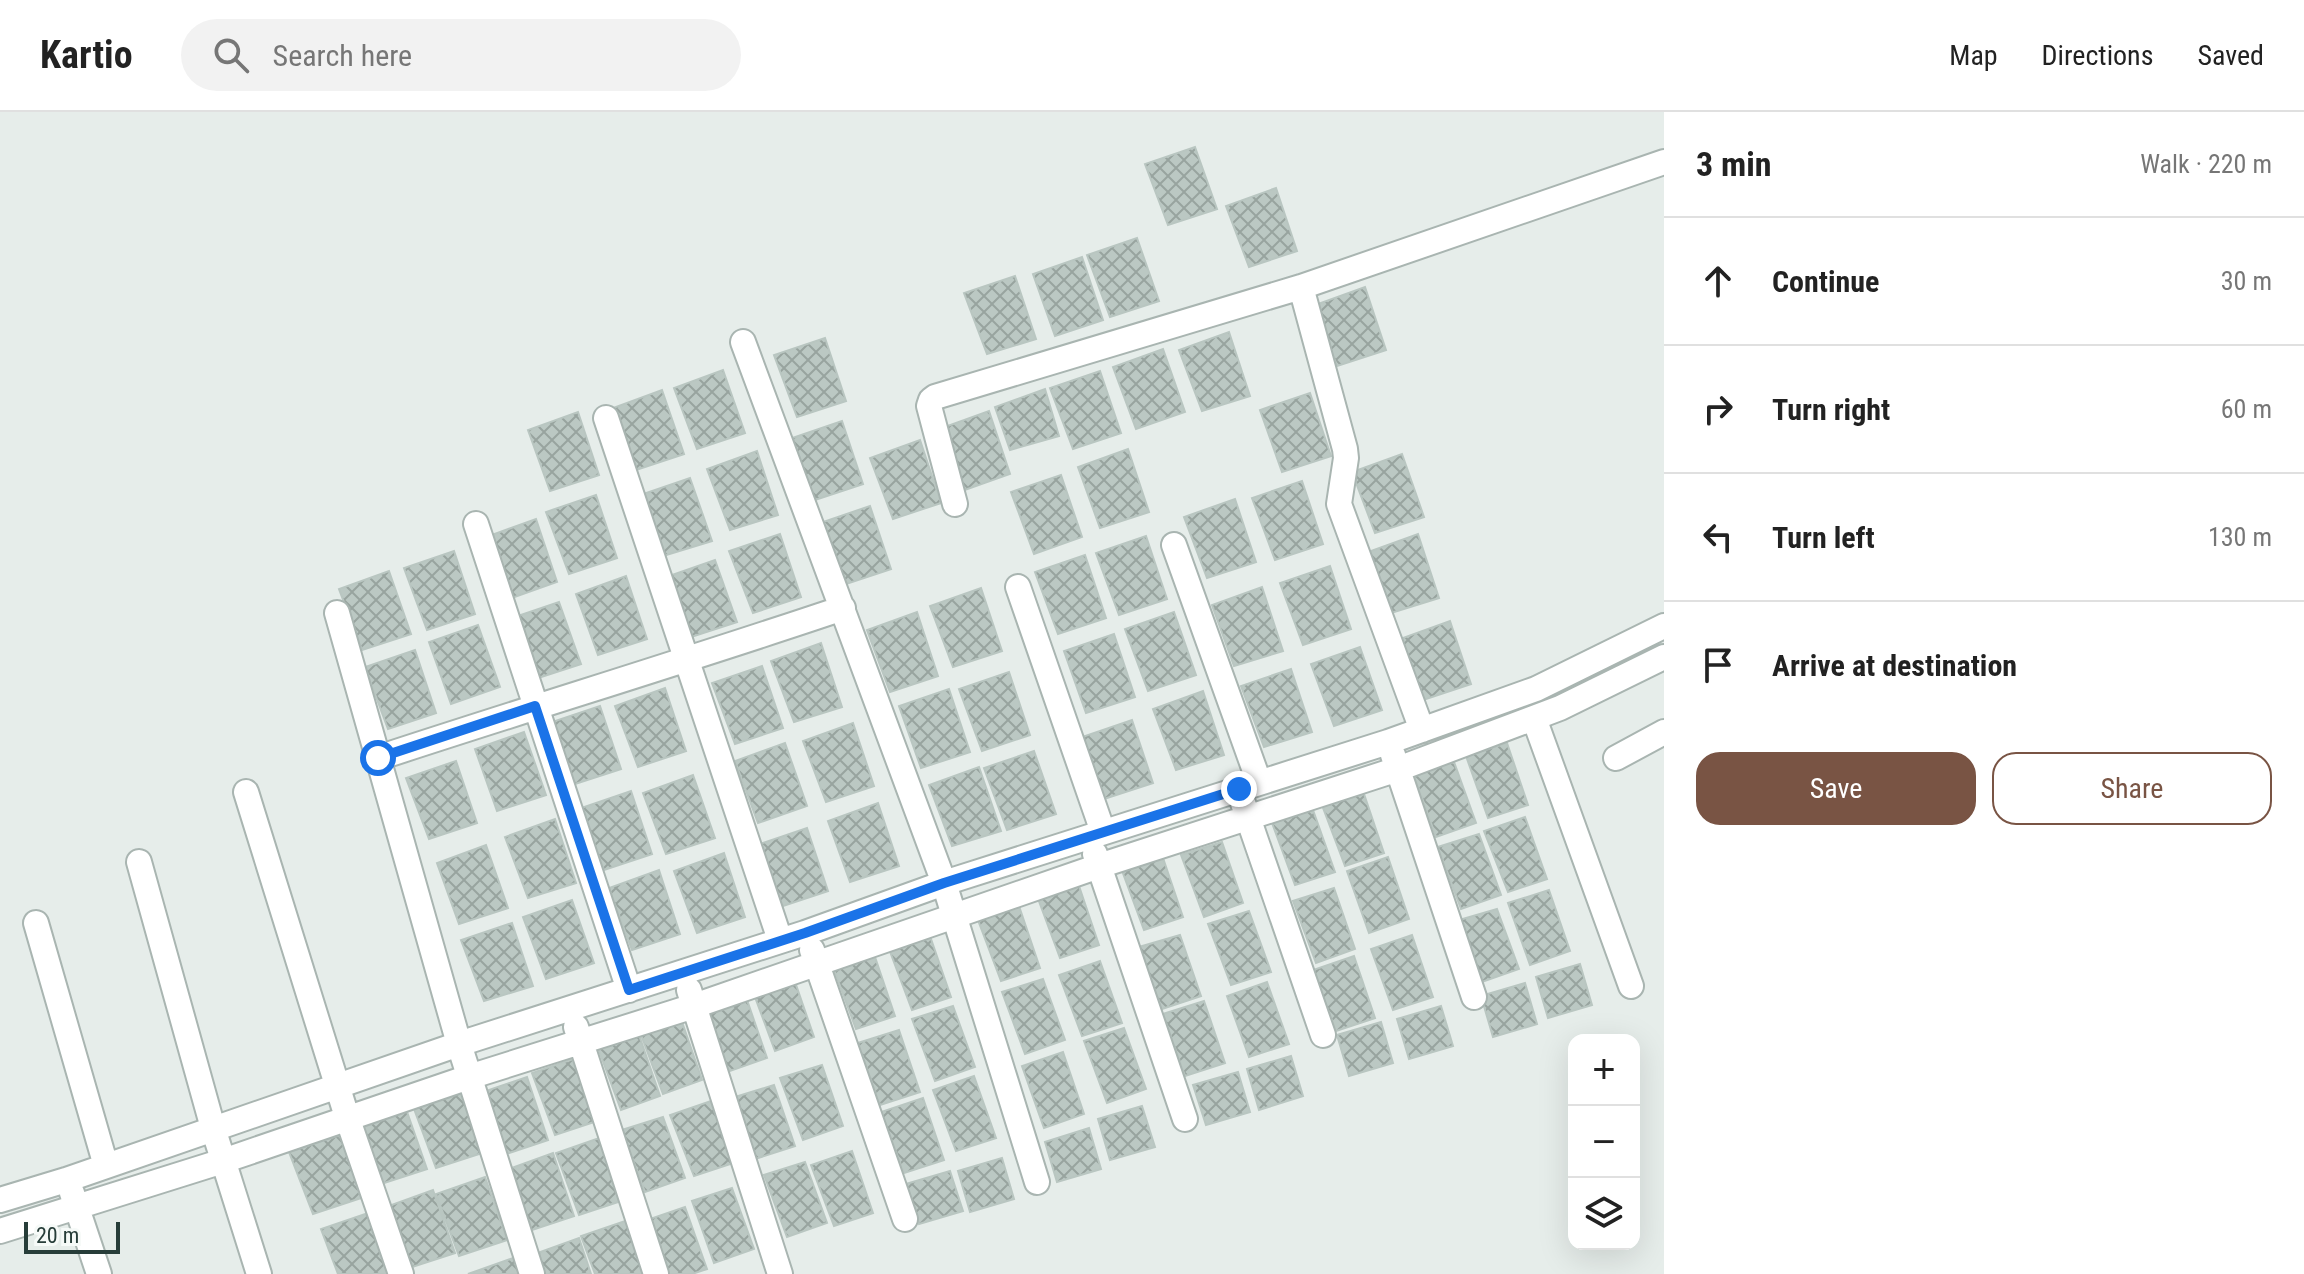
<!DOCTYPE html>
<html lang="en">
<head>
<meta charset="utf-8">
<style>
  :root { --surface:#fff; --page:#f2f2f2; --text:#222; --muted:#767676; --line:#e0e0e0; --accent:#795444 }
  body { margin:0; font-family:"Roboto Condensed",sans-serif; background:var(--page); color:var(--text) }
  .controls { position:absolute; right:24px; bottom:24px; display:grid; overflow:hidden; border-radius:16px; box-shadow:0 8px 32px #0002 }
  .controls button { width:72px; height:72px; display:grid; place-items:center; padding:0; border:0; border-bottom:2px solid var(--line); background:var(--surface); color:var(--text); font:40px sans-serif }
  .scale { position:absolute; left:24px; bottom:20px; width:96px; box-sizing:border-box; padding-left:8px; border:4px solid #273d39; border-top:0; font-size:22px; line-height:28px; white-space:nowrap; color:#273d39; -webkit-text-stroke:6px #f6faf8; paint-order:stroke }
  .stop { position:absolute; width:24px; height:24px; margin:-18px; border:6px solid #1a73e8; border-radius:50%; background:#fff }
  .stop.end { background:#1a73e8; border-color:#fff; box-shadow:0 2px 8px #0008 }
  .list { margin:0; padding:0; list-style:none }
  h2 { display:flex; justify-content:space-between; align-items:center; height:104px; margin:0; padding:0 32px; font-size:34px }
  h2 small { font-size:26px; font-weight:400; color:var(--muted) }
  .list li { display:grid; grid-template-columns:52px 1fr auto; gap:24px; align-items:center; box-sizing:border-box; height:128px; padding:0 32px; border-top:2px solid var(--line) }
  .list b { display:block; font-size:30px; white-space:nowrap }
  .list em { font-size:26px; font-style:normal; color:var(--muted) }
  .actions { display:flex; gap:16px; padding:24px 32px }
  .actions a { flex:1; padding:18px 0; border:2px solid var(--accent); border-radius:24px; text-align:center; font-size:28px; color:var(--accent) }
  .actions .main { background:var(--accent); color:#fff }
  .icon { flex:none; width:44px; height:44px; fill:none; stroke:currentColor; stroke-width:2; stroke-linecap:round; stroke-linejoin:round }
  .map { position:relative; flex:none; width:1664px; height:1162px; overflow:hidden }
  header { display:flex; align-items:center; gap:48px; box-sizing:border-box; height:112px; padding:0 40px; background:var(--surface); border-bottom:2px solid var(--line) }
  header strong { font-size:38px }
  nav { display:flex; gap:44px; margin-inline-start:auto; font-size:28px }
  .search { width:560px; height:72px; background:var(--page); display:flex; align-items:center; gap:20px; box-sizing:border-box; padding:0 28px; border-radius:44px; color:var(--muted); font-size:30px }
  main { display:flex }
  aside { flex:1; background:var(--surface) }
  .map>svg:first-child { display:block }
</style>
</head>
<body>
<header>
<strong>Kartio</strong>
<div class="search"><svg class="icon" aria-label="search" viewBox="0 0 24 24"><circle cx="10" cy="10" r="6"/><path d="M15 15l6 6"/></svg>Search here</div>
<nav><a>Map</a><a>Directions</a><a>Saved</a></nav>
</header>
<main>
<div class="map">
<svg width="1664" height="1162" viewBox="0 0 1664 1162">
  <defs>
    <pattern id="building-cross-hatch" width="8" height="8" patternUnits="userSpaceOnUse" patternTransform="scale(2)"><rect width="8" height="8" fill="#bbc8c3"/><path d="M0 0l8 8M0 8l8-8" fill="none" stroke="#98a49f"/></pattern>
  </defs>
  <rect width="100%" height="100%" fill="#e6edea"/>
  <path fill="url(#building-cross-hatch)" stroke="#b9c6c1" stroke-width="2" d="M1195 35 1217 97 1168 113 1145 52Z
    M1276 76 1297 139 1249 155 1226 94Z
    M1137 126 1159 189 1110 205 1087 143Z
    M1082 145 1103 208 1055 224 1033 162Z
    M1015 164 1036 227 987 242 964 181Z
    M1365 175 1386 238 1337 254 1315 193Z
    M1229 220 1250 284 1202 299 1179 238Z
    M825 226 846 289 797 305 774 243Z
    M1163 237 1185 300 1136 317 1113 255Z
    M723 258 745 321 697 337 674 276Z
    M1100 259 1121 321 1073 337 1050 276Z
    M1045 277 1059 324 1010 338 995 295Z
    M662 278 684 342 636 358 613 296Z
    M1310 281 1331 344 1282 360 1260 298Z
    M989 299 1010 362 962 379 939 317Z
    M578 300 599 363 550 379 528 318Z
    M842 309 863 372 815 388 792 326Z
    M920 328 941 391 893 407 870 346Z
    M1128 337 1149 400 1100 416 1078 355Z
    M757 339 778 403 730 418 707 357Z
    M1402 342 1424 405 1375 421 1352 360Z
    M1061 363 1082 425 1034 442 1011 380Z
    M690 366 712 429 663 444 640 383Z
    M1302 369 1323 432 1275 448 1252 386Z
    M596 383 617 446 569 462 546 400Z
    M1235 387 1256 450 1207 466 1184 405Z
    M870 394 891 457 843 473 820 411Z
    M536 407 557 470 509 487 486 425Z
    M780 422 801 485 753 501 729 439Z
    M1418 422 1439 486 1391 501 1368 440Z
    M1146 424 1167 487 1119 503 1096 441Z
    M454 439 475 502 427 518 404 456Z
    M1085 443 1106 506 1058 522 1035 460Z
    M715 448 737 510 688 526 666 465Z
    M1330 454 1351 517 1303 533 1280 471Z
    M389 459 411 522 362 538 339 477Z
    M626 464 647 527 598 543 576 482Z
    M1262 475 1283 539 1234 554 1212 493Z
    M981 476 1002 539 953 555 930 494Z
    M559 490 581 552 532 568 509 507Z
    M917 500 938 564 890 580 867 518Z
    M1174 500 1196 563 1148 579 1125 517Z
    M1450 509 1471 572 1423 588 1400 527Z
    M478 513 500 575 451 592 429 530Z
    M1114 522 1135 585 1086 601 1064 539Z
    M821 531 842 595 794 610 771 549Z
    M1360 535 1382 598 1334 614 1311 552Z
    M415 538 436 601 388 617 365 555Z
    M762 554 783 616 735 632 712 571Z
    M1291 557 1312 620 1264 635 1241 574Z
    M1009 560 1030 623 982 639 959 577Z
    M665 576 686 639 638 655 615 594Z
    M949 577 970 640 921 656 899 594Z
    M1203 579 1224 643 1176 658 1153 597Z
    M600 594 621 657 572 673 549 611Z
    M1132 608 1153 671 1104 687 1082 625Z
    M853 611 874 674 826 690 803 629Z
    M524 620 546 683 497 699 475 637Z
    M785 631 807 694 758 711 735 649Z
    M1507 631 1528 693 1488 706 1466 644Z
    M1034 639 1056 702 1007 718 984 656Z
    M456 649 477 711 429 727 406 666Z
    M1454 650 1476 711 1436 725 1414 663Z
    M979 655 1001 719 952 734 929 673Z
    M693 663 715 726 666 742 643 681Z
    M631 679 652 742 604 758 581 696Z
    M1363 679 1384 741 1345 754 1322 693Z
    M878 691 899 754 850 770 828 709Z
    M1313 698 1335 760 1295 773 1272 711Z
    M1525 705 1547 767 1508 780 1484 719Z
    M555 707 576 771 528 786 505 725Z
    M807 716 828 779 780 795 757 733Z
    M1479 722 1501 783 1461 797 1438 735Z
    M1222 730 1243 791 1204 805 1181 743Z
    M486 733 508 796 459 812 437 751Z
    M724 741 745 805 697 821 674 759Z
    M1162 743 1183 805 1144 818 1121 756Z
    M1388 745 1409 807 1369 821 1347 759Z
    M659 758 680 822 632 838 609 776Z
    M1078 771 1099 833 1060 846 1037 784Z
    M1334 776 1355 837 1316 851 1293 789Z
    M1549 778 1570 839 1530 853 1508 791Z
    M572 788 594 851 546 867 523 805Z
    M1019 794 1040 856 1001 869 978 808Z
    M1497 797 1519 857 1479 871 1456 809Z
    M1249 799 1271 860 1231 873 1208 812Z
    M512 811 533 874 484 889 461 828Z
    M1180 823 1201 884 1162 897 1139 835Z
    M1412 823 1433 885 1393 898 1371 837Z
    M930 824 951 885 912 898 889 837Z
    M874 842 895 904 856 917 833 855Z
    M1354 844 1375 906 1336 919 1313 858Z
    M1100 849 1122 911 1082 924 1059 863Z
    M1580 852 1592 893 1548 906 1536 865Z
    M793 864 814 925 775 939 752 877Z
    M1043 867 1065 928 1025 942 1002 880Z
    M1267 870 1289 932 1249 945 1227 884Z
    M1525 871 1537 912 1493 925 1481 884Z
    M746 885 767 946 727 960 704 898Z
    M1204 889 1225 951 1185 964 1163 902Z
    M953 894 975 955 935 969 912 907Z
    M1441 894 1453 934 1409 947 1397 907Z
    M681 907 702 968 663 982 640 920Z
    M1381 910 1393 951 1349 964 1337 923Z
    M1124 916 1146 977 1107 991 1084 929Z
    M899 918 920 980 880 993 858 931Z
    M639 923 660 984 621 998 598 936Z
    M1063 940 1084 1002 1044 1016 1022 954Z
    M582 944 603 1007 555 1023 532 961Z
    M1291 944 1303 984 1259 998 1247 957Z
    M822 953 843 1014 803 1028 780 966Z
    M1238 960 1250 1000 1206 1013 1193 973Z
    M974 964 996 1026 956 1039 933 978Z
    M527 965 548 1028 500 1044 477 982Z
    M774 973 795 1034 755 1047 732 986Z
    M463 976 485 1040 436 1056 413 994Z
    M923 986 944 1048 904 1061 881 1000Z
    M711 989 733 1051 694 1064 670 1003Z
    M405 994 427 1057 378 1073 355 1012Z
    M1142 994 1155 1035 1110 1048 1098 1007Z
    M663 1005 685 1066 645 1080 622 1018Z
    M1089 1016 1101 1057 1057 1070 1045 1030Z
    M340 1023 361 1086 313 1102 289 1040Z
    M605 1024 627 1087 579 1103 556 1041Z
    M852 1039 873 1101 834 1114 811 1053Z
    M553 1041 574 1104 526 1120 503 1059Z
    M1002 1046 1014 1087 970 1100 958 1059Z
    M805 1050 827 1111 787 1125 764 1063Z
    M950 1059 963 1099 919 1112 906 1072Z
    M485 1065 507 1128 459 1144 436 1082Z
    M732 1076 754 1137 714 1151 692 1089Z
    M433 1078 455 1141 406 1157 383 1096Z
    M685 1095 707 1157 692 1162H664L644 1109Z
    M371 1100 392 1162H338L321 1117Z
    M631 1107 649 1162H595L581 1124Z
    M579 1126 591 1162H536L529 1144Z
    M516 1145 522 1162H468Z"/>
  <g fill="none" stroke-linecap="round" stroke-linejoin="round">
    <g stroke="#a9b5b1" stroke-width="28">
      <path id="minor" d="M1301 175 1345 337 1346 346 1339 392 1422 618
        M743 230 944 771 1037 1070
        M606 306 780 828
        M955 392 929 294 931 288 935 285 1301 175 1664 50
        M476 412 629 878
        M1174 433 1259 670
        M1018 475 1103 720
        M337 501 459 932 532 1162
        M1534 606 1631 874
        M1393 643 1474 885
        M378 646C533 595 689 548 843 496
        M1616 646 1664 620
        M246 680 347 1005 401 1162
        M1243 691 1323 923
        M1095 742 1185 1007
        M139 750 213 1016 259 1162
        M36 811 106 1054
        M812 838 905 1107
        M689 878 780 1162
        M576 915 656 1162
        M72 1081 99 1162
        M0 1088 66 1068 459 932 805 821 944 771 1388 630 1536 577 1664 514
        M0 1119 223 1049 469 965 694 894 1099 754 1398 657 1560 596 1664 545"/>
    </g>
    <use href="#minor" stroke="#fff" stroke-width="24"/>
  </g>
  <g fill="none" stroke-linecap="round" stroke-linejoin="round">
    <path stroke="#1a73e8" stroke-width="10" d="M378 646 535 594 629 878 805 821 944 771 1239 677"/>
  </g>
</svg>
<div class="controls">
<button>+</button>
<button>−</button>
<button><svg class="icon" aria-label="layers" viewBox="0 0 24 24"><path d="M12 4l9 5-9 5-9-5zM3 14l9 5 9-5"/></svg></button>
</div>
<div class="scale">20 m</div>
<div class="stop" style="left:378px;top:646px"></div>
<div class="stop end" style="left:1239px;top:677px"></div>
</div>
<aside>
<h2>3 min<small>Walk · 220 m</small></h2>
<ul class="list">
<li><svg class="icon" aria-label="ahead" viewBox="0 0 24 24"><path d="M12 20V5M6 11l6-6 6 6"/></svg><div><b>Continue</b></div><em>30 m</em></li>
<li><svg class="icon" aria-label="right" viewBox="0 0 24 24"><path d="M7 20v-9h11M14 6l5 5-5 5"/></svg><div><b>Turn right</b></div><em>60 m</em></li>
<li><svg class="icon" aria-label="left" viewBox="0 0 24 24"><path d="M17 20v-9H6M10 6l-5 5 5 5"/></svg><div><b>Turn left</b></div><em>130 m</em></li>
<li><svg class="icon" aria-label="arrive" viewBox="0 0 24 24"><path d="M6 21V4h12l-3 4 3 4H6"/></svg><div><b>Arrive at destination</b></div></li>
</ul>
<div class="actions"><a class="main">Save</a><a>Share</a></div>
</aside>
</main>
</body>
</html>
